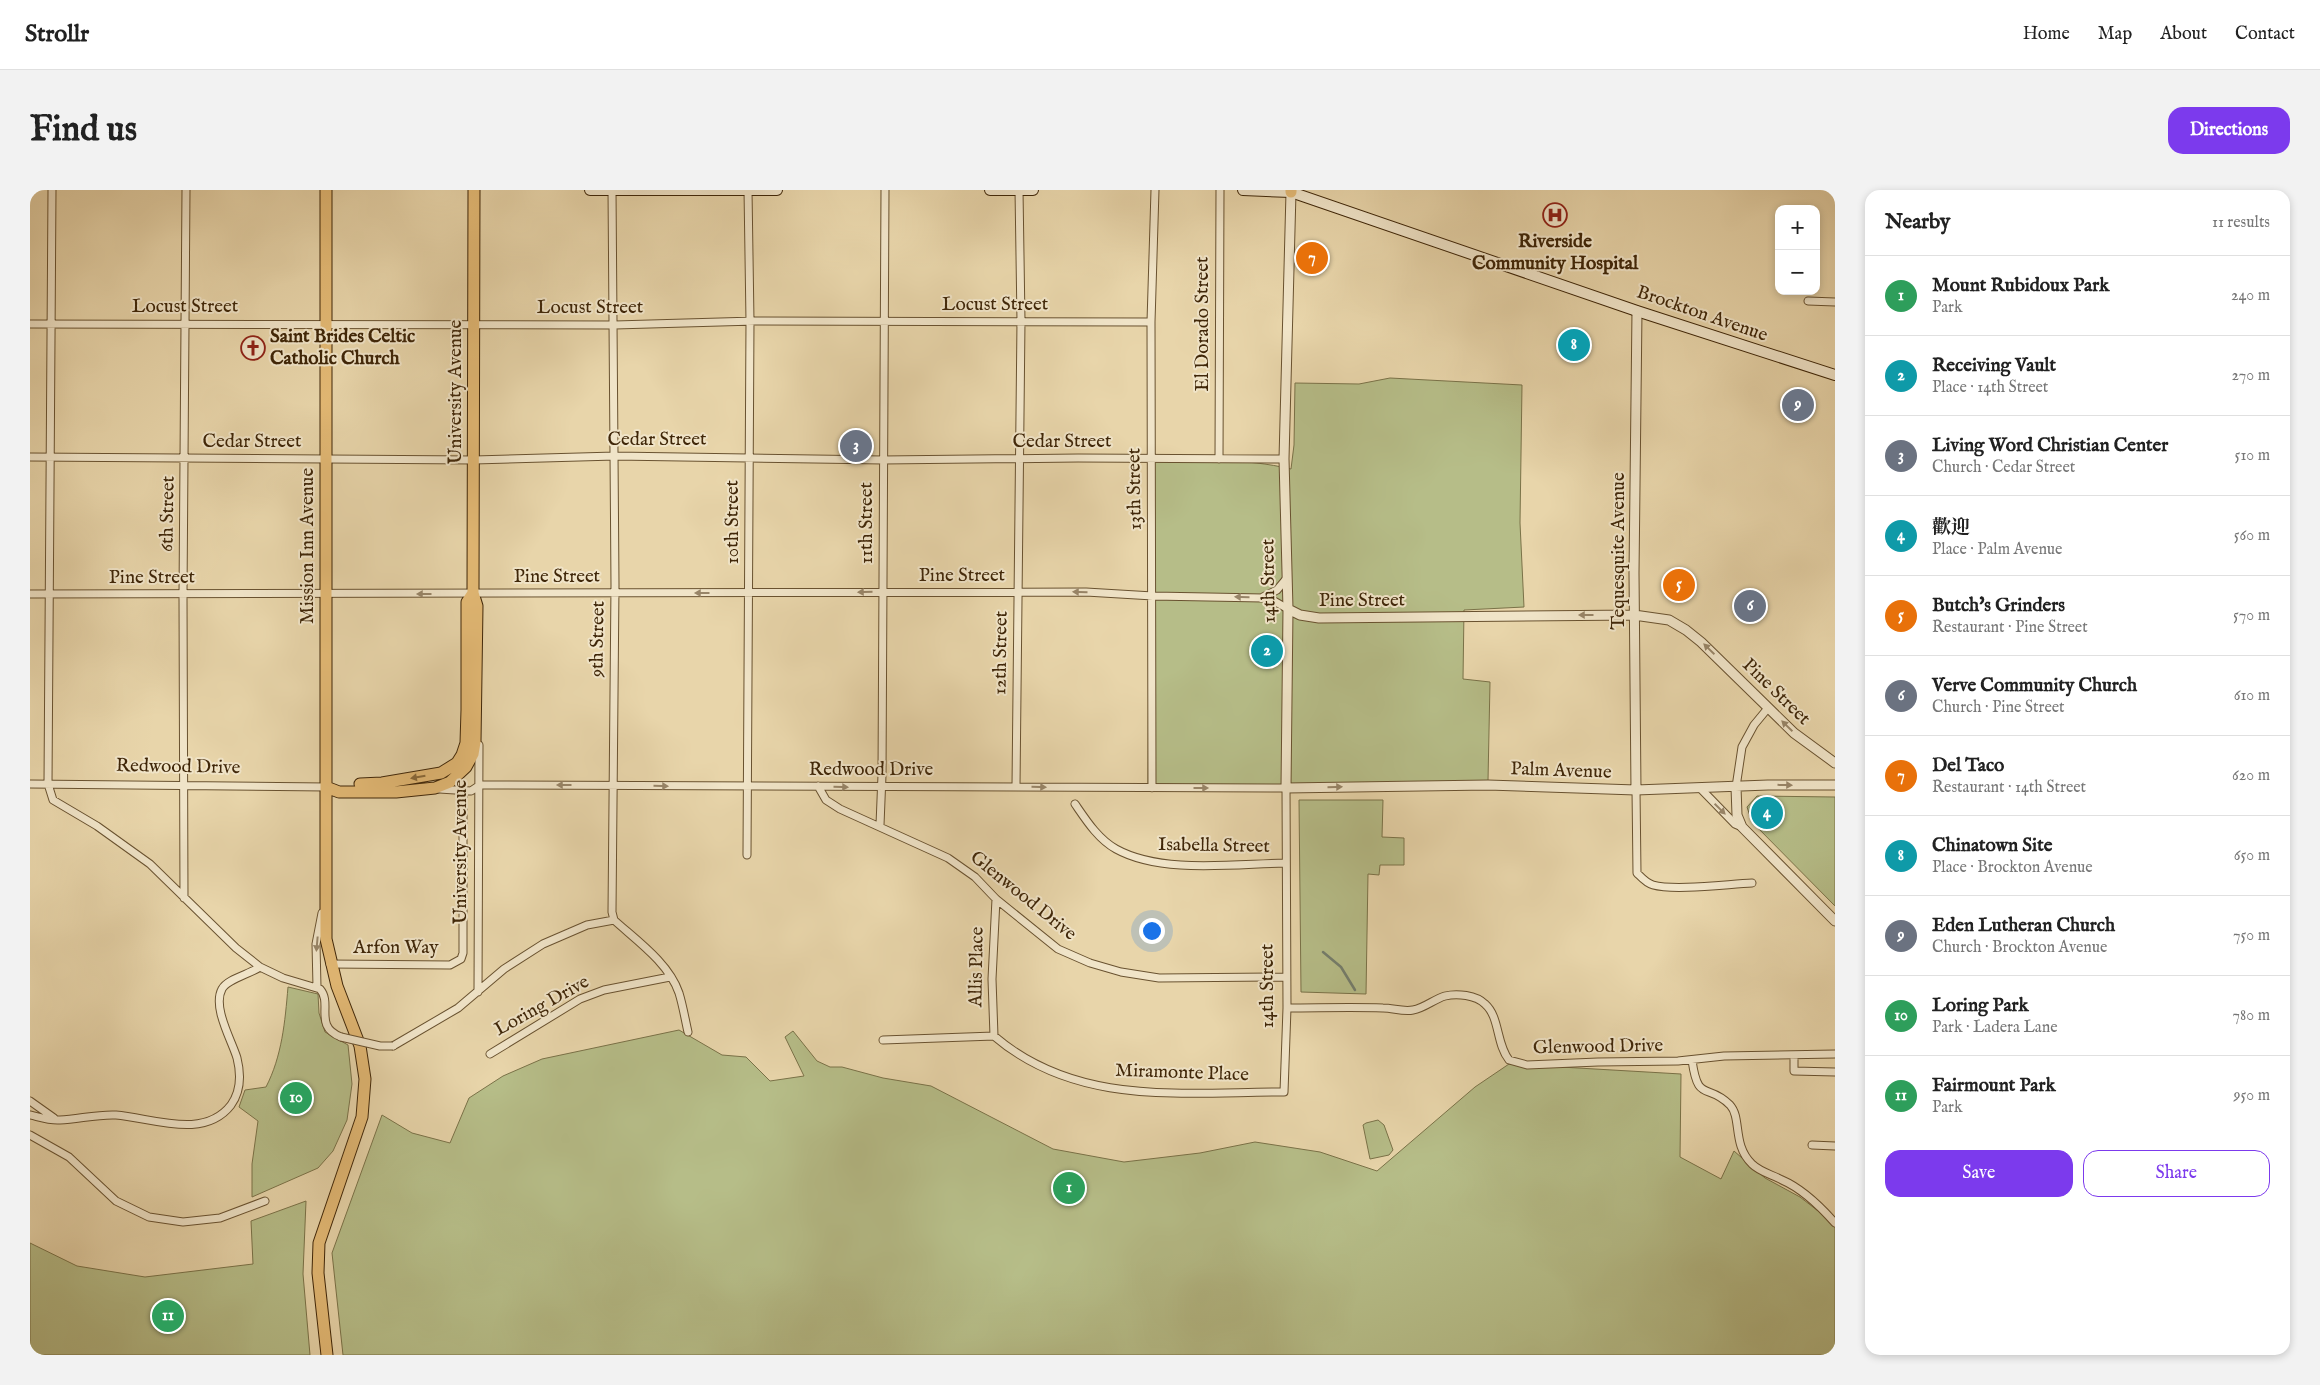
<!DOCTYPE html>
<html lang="en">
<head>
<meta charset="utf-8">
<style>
  :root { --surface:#fff; --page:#f2f2f2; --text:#222; --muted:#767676; --line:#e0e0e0; --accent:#7c3aed }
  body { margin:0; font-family:"IM FELL English","Noto Serif SC",serif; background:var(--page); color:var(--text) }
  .controls { position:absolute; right:15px; top:15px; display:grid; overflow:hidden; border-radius:10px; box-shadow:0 2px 8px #0003 }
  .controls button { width:45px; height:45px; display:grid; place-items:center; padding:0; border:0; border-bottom:1px solid var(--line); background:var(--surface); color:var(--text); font:25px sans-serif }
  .you { position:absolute; left:1121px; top:740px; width:18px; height:18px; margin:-12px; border:4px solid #fff; border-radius:50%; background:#1a73e8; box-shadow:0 0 0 8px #1a73e833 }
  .badge { display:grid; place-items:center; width:32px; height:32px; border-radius:50%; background:var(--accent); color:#fff; font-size:16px; font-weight:700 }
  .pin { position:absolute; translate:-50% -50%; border:2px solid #fff; box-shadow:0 1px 5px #0006 }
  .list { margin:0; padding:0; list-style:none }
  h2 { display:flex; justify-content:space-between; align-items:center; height:65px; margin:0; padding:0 20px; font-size:21px }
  h2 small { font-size:16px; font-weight:400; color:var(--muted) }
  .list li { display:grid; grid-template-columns:32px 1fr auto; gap:15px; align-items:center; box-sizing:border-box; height:80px; padding:0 20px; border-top:1px solid var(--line) }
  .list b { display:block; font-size:19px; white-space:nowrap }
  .list p { margin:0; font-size:16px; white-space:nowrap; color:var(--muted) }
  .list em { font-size:16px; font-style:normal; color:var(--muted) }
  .actions { display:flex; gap:10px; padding:15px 20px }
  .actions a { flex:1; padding:11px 0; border:1px solid var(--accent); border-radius:15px; text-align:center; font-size:18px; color:var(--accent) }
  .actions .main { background:var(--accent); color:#fff }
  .map { position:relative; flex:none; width:1805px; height:1165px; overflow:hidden; border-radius:15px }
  header { display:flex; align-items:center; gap:30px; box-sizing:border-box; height:70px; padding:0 25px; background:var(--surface); border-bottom:1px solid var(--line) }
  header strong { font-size:24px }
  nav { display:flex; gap:28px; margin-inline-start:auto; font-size:18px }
  .intro { display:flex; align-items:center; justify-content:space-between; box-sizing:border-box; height:120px; padding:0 30px }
  h1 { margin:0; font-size:35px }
  .button { padding:12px 22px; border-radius:15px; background:var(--accent); color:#fff; font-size:18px; font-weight:700 }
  main { display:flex; gap:30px; padding:0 30px }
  aside { flex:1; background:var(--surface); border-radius:15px; box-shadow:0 2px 8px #0003 }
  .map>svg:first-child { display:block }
</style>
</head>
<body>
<header>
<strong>Strollr</strong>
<nav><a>Home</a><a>Map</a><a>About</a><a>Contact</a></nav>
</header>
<div class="intro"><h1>Find us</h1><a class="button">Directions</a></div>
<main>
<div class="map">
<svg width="1805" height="1165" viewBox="0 0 1805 1165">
  <rect width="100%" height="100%" fill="#e8d5aa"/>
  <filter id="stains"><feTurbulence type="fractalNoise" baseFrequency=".004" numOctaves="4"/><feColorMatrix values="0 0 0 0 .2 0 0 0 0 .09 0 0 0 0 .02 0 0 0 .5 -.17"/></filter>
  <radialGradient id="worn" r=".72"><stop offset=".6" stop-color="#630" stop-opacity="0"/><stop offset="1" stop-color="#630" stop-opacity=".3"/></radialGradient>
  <path fill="#b6bd88" stroke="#7a7248" d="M1360 188 1492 195 1490 333 1494 417 1434 420 1433 489 1460 492 1458 591 1291 596 1118 598 1120 270C1167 270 1215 268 1261 279L1264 255 1265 193 1329 194Z
    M1727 606 1805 607V716L1722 632 1717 617Z
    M1269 610H1353L1352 647 1374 648V675H1350L1349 685 1338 684 1336 804 1271 802Z
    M258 797 288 804 289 823 295 842 318 855 322 894 317 930 303 961 288 978 222 1007V974L228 931 209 917 215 900 236 897C252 866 255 832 258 797Z
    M649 840 692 865 716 867 740 891 774 886 755 847 763 841 787 871 800 877H812L853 888 901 896 1023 959 1094 972 1170 963 1225 952 1290 962 1347 981 1445 897 1479 874 1651 884 1650 967 1691 989 1704 961 1735 988 1770 1007 1805 1034V1165H313L302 1063 352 925 382 943 420 953 439 908 473 886 512 869Z
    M1348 930 1354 935 1363 960 1359 965 1340 969 1333 935 1336 933Z
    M276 1011 273 1084 280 1165H0V1053L47 1076 115 1087 223 1074 221 1031Z"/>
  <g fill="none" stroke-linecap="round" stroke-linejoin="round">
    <path stroke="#747e6d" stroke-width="2.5" d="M1293 762 1311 777 1325 800"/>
    <g stroke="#695230" stroke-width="9">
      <path id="minor" d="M22 0 18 594 23 610 67 636 120 674 206 758 230 777 253 788 290 799C303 814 283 836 311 847
        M582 0 585 395 582 722 584 730C606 750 639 773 649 803 653 816 655 829 658 842
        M1778 111 1805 112
        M0 134 585 135 725 131 1121 132
        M0 267 444 270 585 266 853 270 1048 268 1254 269
        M1189 269 1190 0
        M0 404 1056 402 1123 406 1233 408 1244 411 1258 419
        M1233 407 1247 400 1257 388
        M0 594 296 597
        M788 596 796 610 810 619 918 668 945 687 966 709 1028 759 1060 773 1091 782 1129 788 1256 787
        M986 596 991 131 989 0
        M1706 597 1712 557 1724 535 1738 518
        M1122 598 1121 132 1125 0
        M1670 598 1705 634 1712 637
        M409 599 441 601 450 595 1256 598 1257 818 1254 902C1152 902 1047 917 964 846L853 850
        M1606 600 1607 683C1612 688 1616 693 1623 695 1645 701 1698 694 1722 693
        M1045 614C1056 630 1068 649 1086 659 1131 684 1203 674 1255 673
        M850 635 852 585 855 0
        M717 665 720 131 718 0
        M154 708 153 405 156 0
        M300 774 420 775 431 769 433 763V601
        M287 797 286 754 292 723
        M448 802 449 555
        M1257 818C1289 818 1321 817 1353 818 1363 818 1373 822 1383 820 1395 818 1404 809 1415 806 1427 803 1446 805 1455 814 1470 827 1466 854 1479 870L1497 875 1568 872 1648 871 1694 866 1805 864
        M964 846 962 789 966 709
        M363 856 428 818 474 779 513 754 557 735 584 730
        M460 864 550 809 574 800 640 787
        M1764 865V881L1805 882
        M1662 870C1668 914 1677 892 1700 915 1712 928 1702 955 1722 974 1730 982 1743 985 1752 990 1773 999 1790 1016 1805 1033
        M0 911 24 928
        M0 925C9 927 20 931 30 930 49 929 68 924 86 925 123 928 174 950 201 915 211 901 211 884 207 868 202 851 182 817 192 799 197 789 220 784 230 777
        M0 945 39 967 86 1011 119 1027 153 1032 190 1028 235 1011
        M1782 955 1805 956"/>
    </g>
    <g stroke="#695230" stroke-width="11">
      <path id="tertiary" d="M1261 2 1254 269 1258 419 1256 598 1458 595 1606 600 1738 595H1805
        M1258 419 1270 425 1289 428 1604 425 1639 430 1656 440 1671 452 1764 543 1805 573
        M1706 597 1707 625 1712 637 1805 731
        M1606 600 1604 383 1607 121"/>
    </g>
    <g stroke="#3f2608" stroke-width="12">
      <path id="secondary" d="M560 0H747
        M960 0H1003
        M1213 0 1261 2 1607 121 1805 185"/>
    </g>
    <g stroke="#3f2608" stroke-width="13">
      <path id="primary" d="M296 0V749L307 796 330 856 335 889 332 927 289 1053 288 1083 297 1165
        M1261 0V2
        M330 594 352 593 411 583 427 573 432 565 436 553 437 520V412L443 403
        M296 597 309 602H366L405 598 420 592 436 577 443 564 445 552 447 416 443 403 444 0"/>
    </g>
    <use href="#minor" stroke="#f0e4c8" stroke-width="7"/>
    <use href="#tertiary" stroke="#f0e4c8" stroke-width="9"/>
    <use href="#secondary" stroke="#f0e4c8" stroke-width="10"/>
    <use href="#primary" stroke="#e4ba75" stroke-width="11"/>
    <g stroke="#695230" stroke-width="9" stroke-linecap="butt">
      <path id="minor-bridge" d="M311 847 350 856H363"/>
    </g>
    <use href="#minor-bridge" stroke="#f0e4c8" stroke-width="7"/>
  </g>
  <defs><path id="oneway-solid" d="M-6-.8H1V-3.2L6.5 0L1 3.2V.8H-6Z" transform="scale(1.25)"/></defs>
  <g fill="#988568">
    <use href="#oneway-solid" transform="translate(835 402) rotate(179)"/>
    <use href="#oneway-solid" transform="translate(1050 402) rotate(-179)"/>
    <use href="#oneway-solid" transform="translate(672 403) rotate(-180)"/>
    <use href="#oneway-solid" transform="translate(394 404) rotate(180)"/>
    <use href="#oneway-solid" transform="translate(1212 407) rotate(-179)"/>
    <use href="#oneway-solid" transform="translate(1556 425) rotate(180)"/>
    <use href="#oneway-solid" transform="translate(1679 459) rotate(-136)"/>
    <use href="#oneway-solid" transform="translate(1757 536) rotate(-136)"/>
    <use href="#oneway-solid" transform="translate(534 595) rotate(-180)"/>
    <use href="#oneway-solid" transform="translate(1755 595) rotate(1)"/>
    <use href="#oneway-solid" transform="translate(631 596) rotate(1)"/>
    <use href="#oneway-solid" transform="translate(811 597) rotate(2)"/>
    <use href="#oneway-solid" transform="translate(1009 597) rotate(1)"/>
    <use href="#oneway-solid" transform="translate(1305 597) rotate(-1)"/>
    <use href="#oneway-solid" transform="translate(1171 598)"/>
    <use href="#oneway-solid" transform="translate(1690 619) rotate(44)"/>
    <use href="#oneway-solid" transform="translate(287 754) rotate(95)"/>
  </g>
  <use fill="#896939" href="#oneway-solid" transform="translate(388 587) rotate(170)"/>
  <defs>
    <g id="hospital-ring" transform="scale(1.25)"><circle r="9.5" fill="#f0e4c8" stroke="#8f2418" stroke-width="1.5"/><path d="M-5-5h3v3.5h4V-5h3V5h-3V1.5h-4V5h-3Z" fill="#8f2418"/></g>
    <g id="church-ring" transform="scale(1.25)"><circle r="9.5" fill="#f0e4c8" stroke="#8f2418" stroke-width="1.5"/><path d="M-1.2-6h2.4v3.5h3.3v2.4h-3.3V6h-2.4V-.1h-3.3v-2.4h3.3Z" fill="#8f2418"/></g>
  </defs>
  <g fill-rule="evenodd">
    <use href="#hospital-ring" x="1525" y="25"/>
    <use href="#church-ring" x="223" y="158"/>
  </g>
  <g text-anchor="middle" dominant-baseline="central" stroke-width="4" stroke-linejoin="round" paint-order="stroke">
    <g font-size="19" font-weight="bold" fill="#3f2608" stroke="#f0e4c8">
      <text x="1525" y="52">Riverside<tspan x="1525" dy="22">Community Hospital</tspan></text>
      <text x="240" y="147" text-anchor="start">Saint Brides Celtic<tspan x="240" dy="22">Catholic Church</tspan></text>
    </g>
    <g font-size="19" fill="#3f2608" stroke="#f0e4c8">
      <text x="965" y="115">Locust Street</text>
      <text x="155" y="117">Locust Street</text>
      <text x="560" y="118">Locust Street</text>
      <text transform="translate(1672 124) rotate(19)">Brockton Avenue</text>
      <text transform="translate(1173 134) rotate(-90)">El Dorado Street</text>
      <text transform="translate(426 202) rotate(-90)">University Avenue</text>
      <text x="627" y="250">Cedar Street</text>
      <text x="222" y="252">Cedar Street</text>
      <text x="1032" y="252">Cedar Street</text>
      <text transform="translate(1105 299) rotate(-91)">13th Street</text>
      <text transform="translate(138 324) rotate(-89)">6th Street</text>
      <text transform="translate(703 332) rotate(-90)">10th Street</text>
      <text transform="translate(837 333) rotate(-90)">11th Street</text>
      <text transform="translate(278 356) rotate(-90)">Mission Inn Avenue</text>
      <text transform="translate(1589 361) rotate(-90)">Tequesquite Avenue</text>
      <text x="932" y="386">Pine Street</text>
      <text x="527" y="387">Pine Street</text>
      <text x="122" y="388">Pine Street</text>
      <text transform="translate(1239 391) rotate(-91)">14th Street</text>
      <text x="1332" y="411">Pine Street</text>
      <text transform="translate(568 449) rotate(-89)">9th Street</text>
      <text transform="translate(971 463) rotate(-89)">12th Street</text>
      <text transform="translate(1746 502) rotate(44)">Pine Street</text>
      <text transform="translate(148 577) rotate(1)">Redwood Drive</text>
      <text x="841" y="580">Redwood Drive</text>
      <text transform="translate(1531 581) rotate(2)">Palm Avenue</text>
      <text transform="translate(1184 656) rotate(1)">Isabella Street</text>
      <text transform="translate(431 662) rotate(-90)">University Avenue</text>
      <text transform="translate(993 706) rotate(39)">Glenwood Drive</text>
      <text x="366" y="758">Arfon Way</text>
      <text transform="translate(947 777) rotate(-89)">Allis Place</text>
      <text transform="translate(1238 796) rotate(-90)">14th Street</text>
      <text transform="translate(512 816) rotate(-29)">Loring Drive</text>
      <text transform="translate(1568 857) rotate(-1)">Glenwood Drive</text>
      <text transform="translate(1152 883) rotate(2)">Miramonte Place</text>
    </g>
  </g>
  <rect width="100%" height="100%" filter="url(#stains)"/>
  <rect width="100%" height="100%" fill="url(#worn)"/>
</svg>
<div class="controls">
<button>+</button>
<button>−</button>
</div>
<div class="you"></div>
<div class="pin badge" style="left:1039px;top:998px;background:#2e9e5b">1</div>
<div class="pin badge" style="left:1237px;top:461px;background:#0f9aa8">2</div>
<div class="pin badge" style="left:826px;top:256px;background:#6b7280">3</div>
<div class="pin badge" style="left:1737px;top:623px;background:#0f9aa8">4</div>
<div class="pin badge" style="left:1649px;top:395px;background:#e8710a">5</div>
<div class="pin badge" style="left:1720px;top:416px;background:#6b7280">6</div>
<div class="pin badge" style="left:1282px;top:68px;background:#e8710a">7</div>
<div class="pin badge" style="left:1544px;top:155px;background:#0f9aa8">8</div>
<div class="pin badge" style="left:1768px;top:215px;background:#6b7280">9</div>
<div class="pin badge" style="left:266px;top:908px;background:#2e9e5b">10</div>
<div class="pin badge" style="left:138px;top:1126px;background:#2e9e5b">11</div>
</div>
<aside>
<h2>Nearby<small>11 results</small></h2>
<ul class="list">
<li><span class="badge" style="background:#2e9e5b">1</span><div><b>Mount Rubidoux Park</b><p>Park</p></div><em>240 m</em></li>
<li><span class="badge" style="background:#0f9aa8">2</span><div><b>Receiving Vault</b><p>Place · 14th Street</p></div><em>270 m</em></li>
<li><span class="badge" style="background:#6b7280">3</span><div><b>Living Word Christian Center</b><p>Church · Cedar Street</p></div><em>510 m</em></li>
<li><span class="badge" style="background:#0f9aa8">4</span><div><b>歡迎</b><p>Place · Palm Avenue</p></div><em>560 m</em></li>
<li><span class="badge" style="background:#e8710a">5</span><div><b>Butch's Grinders</b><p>Restaurant · Pine Street</p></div><em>570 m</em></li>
<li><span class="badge" style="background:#6b7280">6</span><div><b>Verve Community Church</b><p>Church · Pine Street</p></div><em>610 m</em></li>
<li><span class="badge" style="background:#e8710a">7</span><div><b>Del Taco</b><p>Restaurant · 14th Street</p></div><em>620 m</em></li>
<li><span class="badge" style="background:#0f9aa8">8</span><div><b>Chinatown Site</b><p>Place · Brockton Avenue</p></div><em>650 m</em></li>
<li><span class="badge" style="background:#6b7280">9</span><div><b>Eden Lutheran Church</b><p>Church · Brockton Avenue</p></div><em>750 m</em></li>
<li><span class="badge" style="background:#2e9e5b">10</span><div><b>Loring Park</b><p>Park · Ladera Lane</p></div><em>780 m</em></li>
<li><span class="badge" style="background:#2e9e5b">11</span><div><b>Fairmount Park</b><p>Park</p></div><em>950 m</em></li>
</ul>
<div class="actions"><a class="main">Save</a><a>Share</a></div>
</aside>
</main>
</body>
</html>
